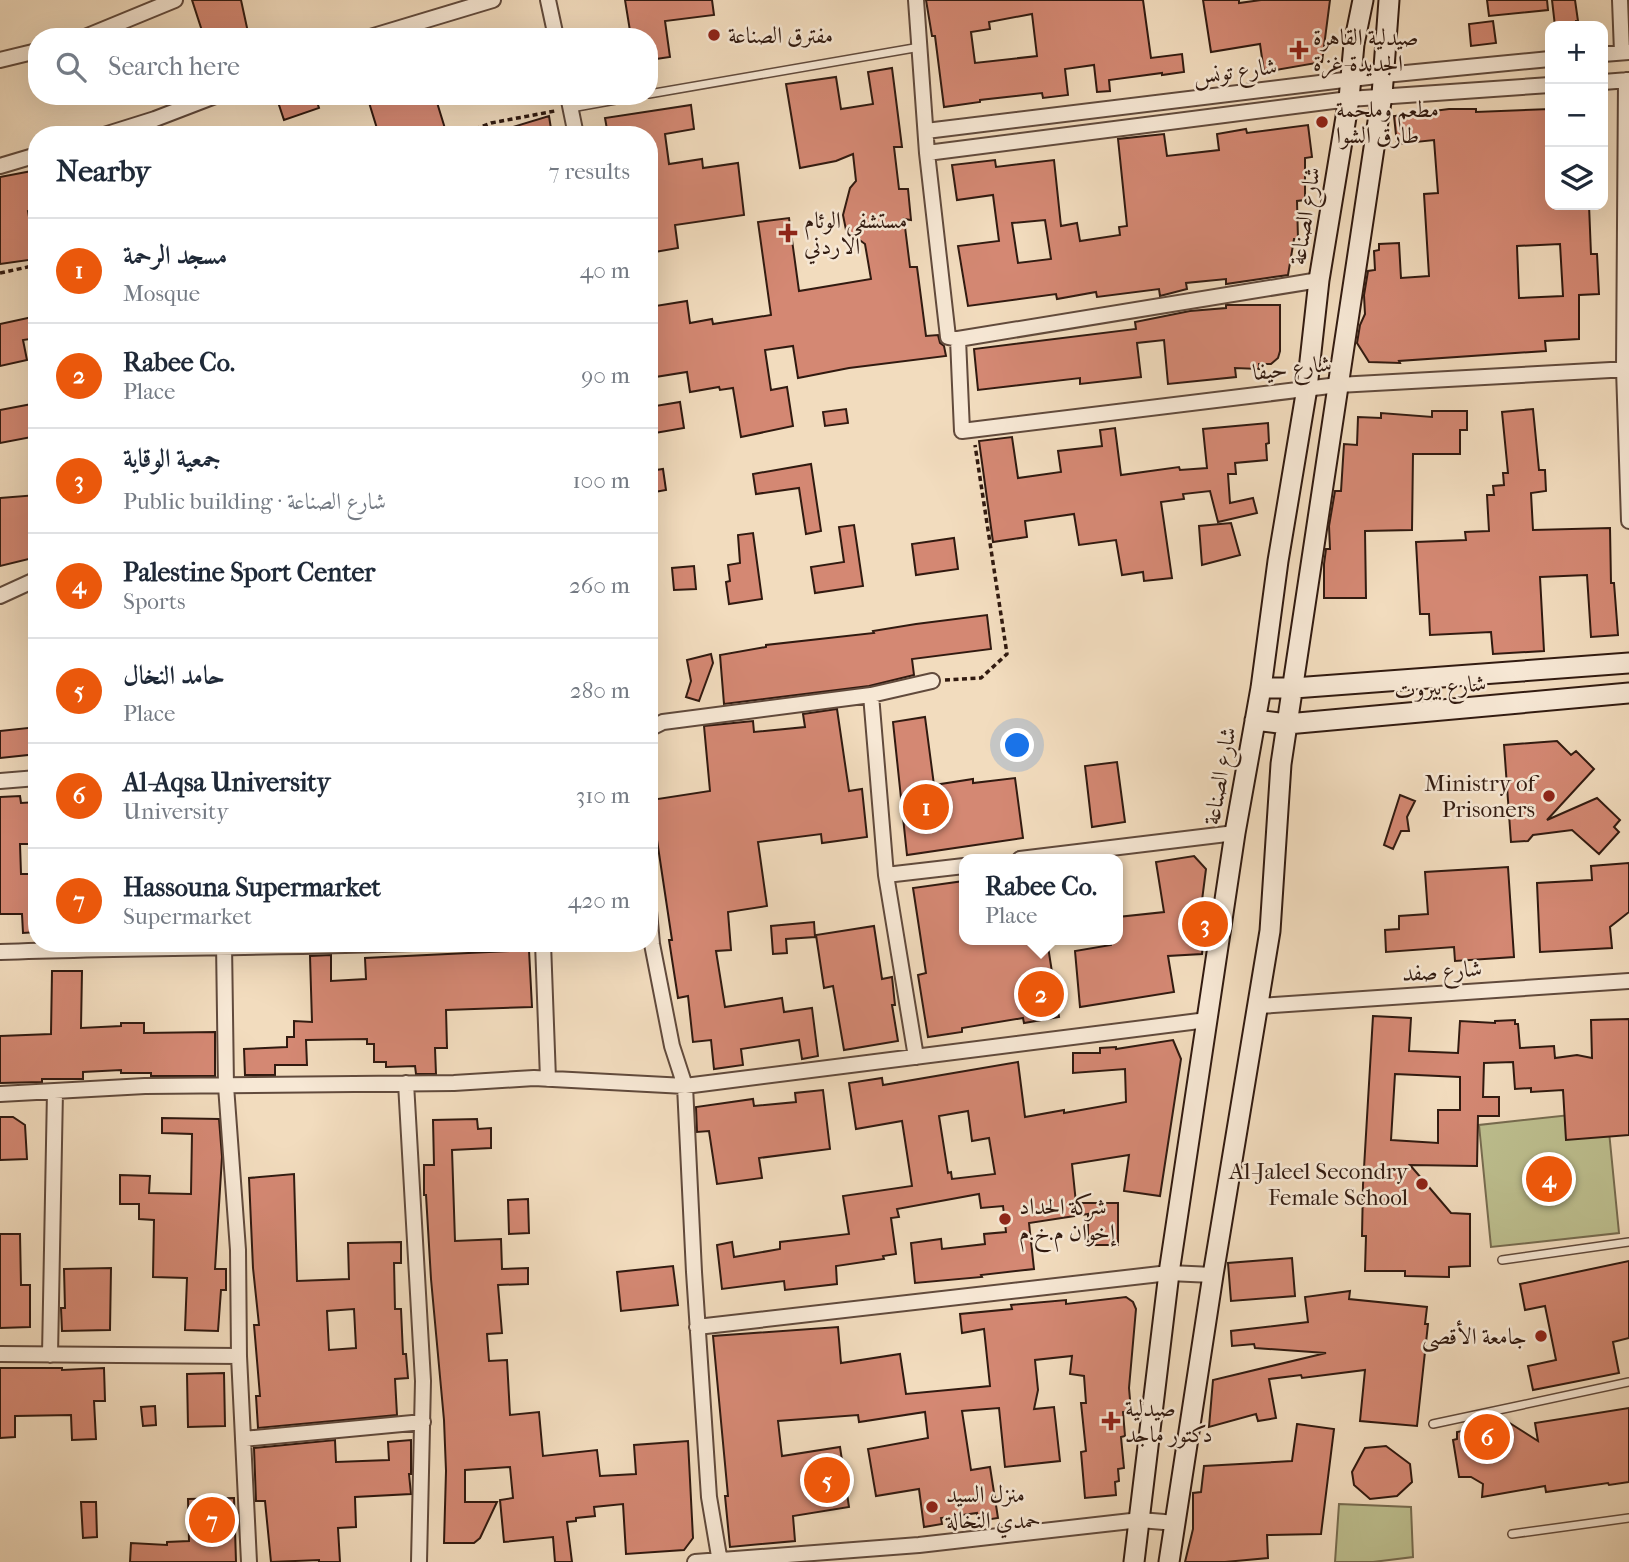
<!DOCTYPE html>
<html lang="en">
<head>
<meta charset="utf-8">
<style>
  :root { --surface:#fff; --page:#f6f6f7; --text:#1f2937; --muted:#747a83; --line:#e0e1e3; --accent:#ea580c }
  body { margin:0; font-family:"IM FELL French Canon",Amiri,serif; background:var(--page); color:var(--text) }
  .controls { position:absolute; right:21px; top:21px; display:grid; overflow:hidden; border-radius:14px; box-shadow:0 7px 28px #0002 }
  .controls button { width:63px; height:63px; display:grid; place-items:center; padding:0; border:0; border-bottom:2px solid var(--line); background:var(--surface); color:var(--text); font:35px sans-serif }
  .you { position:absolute; left:1018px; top:746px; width:24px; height:24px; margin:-18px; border:5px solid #fff; border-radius:50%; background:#1a73e8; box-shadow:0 0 0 10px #1a73e833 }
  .badge { display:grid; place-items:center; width:46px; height:46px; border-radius:50%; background:var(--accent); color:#fff; font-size:23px; font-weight:700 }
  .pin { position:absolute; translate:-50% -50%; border:4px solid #fff; box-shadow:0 2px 7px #0006 }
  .popup { position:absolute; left:959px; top:854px; width:164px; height:91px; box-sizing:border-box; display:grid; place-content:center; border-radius:14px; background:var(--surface); filter:drop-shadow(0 2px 5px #0005); font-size:23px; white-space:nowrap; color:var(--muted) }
  .popup b { font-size:26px; color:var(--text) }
  .popup::after { content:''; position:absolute; left:50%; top:100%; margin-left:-14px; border:14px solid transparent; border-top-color:var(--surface) }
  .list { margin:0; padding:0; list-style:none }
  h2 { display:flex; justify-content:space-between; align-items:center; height:91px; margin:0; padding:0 28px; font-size:30px }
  h2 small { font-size:23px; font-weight:400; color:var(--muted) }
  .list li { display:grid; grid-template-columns:46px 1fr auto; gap:21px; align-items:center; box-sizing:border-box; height:105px; padding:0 28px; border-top:2px solid var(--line) }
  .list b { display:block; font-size:26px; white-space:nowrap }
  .list p { margin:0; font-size:23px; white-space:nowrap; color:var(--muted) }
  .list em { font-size:23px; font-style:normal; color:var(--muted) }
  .icon { flex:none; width:38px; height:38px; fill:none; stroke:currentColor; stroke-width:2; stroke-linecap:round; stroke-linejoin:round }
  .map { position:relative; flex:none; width:1629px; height:1562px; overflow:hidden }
  .search { position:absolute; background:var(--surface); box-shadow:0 7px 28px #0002; left:28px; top:28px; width:630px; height:77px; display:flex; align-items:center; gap:18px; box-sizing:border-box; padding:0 24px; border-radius:28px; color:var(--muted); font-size:26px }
  .panel { position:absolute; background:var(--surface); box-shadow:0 7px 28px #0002; left:28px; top:126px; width:630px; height:826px; border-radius:28px }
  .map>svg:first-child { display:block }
</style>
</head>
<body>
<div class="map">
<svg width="1629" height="1562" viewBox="0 0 1629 1562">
  <rect width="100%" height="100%" fill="#f2dcbe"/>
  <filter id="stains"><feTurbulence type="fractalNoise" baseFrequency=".00286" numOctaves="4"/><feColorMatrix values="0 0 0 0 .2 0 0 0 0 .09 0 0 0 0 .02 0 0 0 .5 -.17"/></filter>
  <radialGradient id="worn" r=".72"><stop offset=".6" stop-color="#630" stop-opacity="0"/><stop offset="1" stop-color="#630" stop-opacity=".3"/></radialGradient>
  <path fill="#bdbf8f" stroke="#776c50" stroke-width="2" d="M1607 1111 1619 1233 1491 1247 1479 1125Z
    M1339 1504 1411 1507 1413 1557 1373 1562H1335Z"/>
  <path fill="#d48873" stroke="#311a10" stroke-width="2" fill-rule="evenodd" d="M192 0H241L249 37H204Z
    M625 0H712L714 15 665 21 670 57 649 60V37H631Z
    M926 0H1143L1151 58 1182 54 1184 72 1162 75V73L1109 80 1110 91 1097 92 1094 65 1065 69 1068 95 1043 98 1042 93 980 100V102L944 107 935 36H932ZM1032 14 1037 56 975 63 971 32 990 29 989 22Z
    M1203 0H1239V3L1261 0H1330L1322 62 1264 72 1260 44 1211 52Z
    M1487 0H1547L1548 10 1489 16Z
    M1552 0H1575L1578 21H1576V26H1555Z
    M1493 21 1496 43 1471 46 1469 24Z
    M892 68 902 147H894L899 189H908L911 220 904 219 910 267H917L926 336 938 335 940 343 944 346 946 356 849 368 798 378 793 346 765 350 771 390 787 387 793 426 741 437 733 388 720 390 719 387 690 392 687 372 649 378V307L687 301 690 323 712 319 713 324 771 315 758 222 789 218 799 291 871 279 865 244 846 230 843 215 850 188 856 181 853 154 836 161 800 168 786 84 836 77 841 109 873 104 868 72Z
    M276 96H315L319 108 284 120Z
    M367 96H435L447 135H379Z
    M691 105 694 129 665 134 669 164 702 159 703 168 738 163 744 215 675 225 678 248 649 253V135H608L605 118Z
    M1449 109H1476V112L1550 109V205H1589L1591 254H1597L1599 294 1579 295V339L1545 341 1546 351 1399 361 1400 363 1369 362 1357 343 1360 325 1365 314 1364 295 1368 271 1375 270 1374 251 1379 250V244L1399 243 1401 278 1429 276 1424 194 1438 193 1434 140 1397 144 1394 116ZM1560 244 1563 296 1519 298 1517 246Z
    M549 116 552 135H500V131Z
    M1308 125 1312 157 1305 158V200L1297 201 1298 239H1294L1288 275 1226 284V279L1186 283 1187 289 1160 296 1159 289 1097 297 1096 292 1057 299 1056 294 968 306 958 246 999 241 993 195 957 200 952 165 995 160 996 167 1054 160 1061 226 1077 223 1080 241 1120 235 1119 227 1127 226 1118 139 1164 134 1167 156 1219 150 1217 134 1246 129 1247 133ZM1045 220 1051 259 1018 263 1012 223Z
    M37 170V209L28 211 36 259 0 264V177Z
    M1226 305H1280V351L1278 358 1271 364H1259V369L1235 368 1236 377 1168 384 1164 340 1137 343 1141 377 1080 384V378L978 390 974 349 1136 329 1135 322 1190 311 1226 308Z
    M37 316V338L23 340 27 360 0 366V324Z
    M680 402 684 428 649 434V407Z
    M37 403V436L0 443V410Z
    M846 409 848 423 825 426 823 412Z
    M1533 409 1539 470H1545L1546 491 1531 493 1533 530 1610 528 1611 583H1614L1618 635 1591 637 1587 575 1540 577 1544 651 1493 654 1491 632 1430 635 1429 614H1420L1416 542 1466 540 1465 532 1489 531 1487 495H1494L1493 486 1504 485 1503 473H1508L1502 412Z
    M1432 411H1467V430H1460V454H1413L1412 530 1365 531 1366 598H1324V564L1326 549H1330L1329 526 1335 491H1341L1344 444 1357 445 1358 417 1381 418V413L1432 417Z
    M1268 423 1269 443 1266 444 1267 460 1235 463 1236 474H1228L1230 503 1253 498 1257 513 1218 522 1210 491 1183 494 1184 499 1161 502 1172 578 1144 581 1143 572 1122 575 1116 540 1079 545 1074 514 1025 521 1027 537 993 542 979 441 1012 437 1018 478 1061 472 1058 451 1102 446 1100 430 1115 428 1121 475 1179 467 1180 470 1207 468 1203 429Z
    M811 464 821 531 806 534 799 488 756 494 753 474Z
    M663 469 666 490 649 493V471Z
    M37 495V557L0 566V498Z
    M1231 523 1240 555 1202 565 1199 526Z
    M854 525 863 586 815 593 811 567 844 562 839 527Z
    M753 533 762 599 729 604 726 582 730 581 728 565 740 563 738 535Z
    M954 538 958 569 916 575 912 544Z
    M694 566 696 589 674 590 672 568Z
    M987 615 991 649 912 659 914 675 869 686 724 704 720 655 766 647V645L874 633 873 631 916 624Z
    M711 654 713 663 699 701 686 697 691 681 687 660Z
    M837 709 849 791 862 789 867 837 822 843 821 834 758 842 767 906 728 912 731 950 716 951 725 1007 782 998 784 1012 812 1008 818 1056 802 1059 799 1040 741 1049 743 1065 714 1069 711 1040 693 1042 688 996 678 998 669 940H672L651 800 710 791 704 726 753 721 754 732 805 727 803 714Z
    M925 717 934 785 973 779V783L1015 778 1023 838 907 855 893 722Z
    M37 727V754L0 758V731Z
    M1557 741 1571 755 1576 751 1594 769 1547 820 1597 798 1620 820 1614 827 1619 832 1599 854 1572 830 1533 835 1528 841 1511 842 1504 745Z
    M1117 762 1125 822 1092 827 1085 766Z
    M1400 795 1415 801 1407 817 1409 831H1401L1393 849 1384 845Z
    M20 796 21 803 37 802V844H20L21 874H37V932L23 933 22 914H0V797Z
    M1194 856 1206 869 1201 908 1207 907 1202 954 1168 956 1174 992 1080 1007 1075 951 1111 945V940H1118V917L1164 912 1156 862Z
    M1629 863V912L1610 927 1612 948 1540 952 1537 883 1592 880 1591 866Z
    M1508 867 1514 957 1455 961 1454 947 1386 952 1385 930 1399 929V916L1428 914 1425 872Z
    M964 881V940H1047L1059 1017 1024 1023 1023 1018 962 1028V1032L928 1037 918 975 926 973 913 888Z
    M814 922 815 937 786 939 787 953 773 954 771 926Z
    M874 926 882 979 892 977 895 1005H892L898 1041 844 1050 833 986 824 988 816 935Z
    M529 950 532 1007 446 1010 447 1048H435L436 1074H416L415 1066 386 1067V1062H374V1044H367V1039L306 1040 307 1065H275V1075H245L244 1049 287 1047V1037H294V1021L312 1022 310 956 331 955V981L366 979 365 958Z
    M52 971H82L81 1028 121 1026V1023H144V1033L215 1032V1076H151V1073H121V1070L83 1072V1079H42V1082L0 1083V1036L51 1034Z
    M1373 1016 1411 1018 1409 1051 1458 1053 1460 1021 1495 1023V1021L1515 1020V1024H1518L1520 1048 1554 1046 1555 1058 1577 1055 1592 1058 1591 1020 1629 1019V1135L1566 1140 1563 1090 1531 1092V1088L1515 1089 1513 1062 1484 1063 1483 1097H1499V1116H1478L1477 1166 1410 1165 1451 1213 1470 1214V1266L1449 1267V1277L1405 1276V1271H1365L1366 1236H1362L1363 1185ZM1395 1074 1460 1077V1110H1438V1143L1391 1140Z
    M1173 1040 1181 1059 1160 1196 1124 1191 1129 1155 1072 1164 1076 1203H1118V1245H1088V1214L1029 1223 1034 1269 981 1275 982 1277 915 1283 911 1243 941 1239 942 1249 985 1244 984 1234 1006 1232 1003 1206 981 1208 979 1194 897 1209 899 1217 891 1218 896 1254 883 1256 884 1259 836 1266 837 1284 785 1290 784 1281 722 1289 717 1245 732 1242 734 1257 780 1249V1242L849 1234 843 1196 912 1186 902 1121 856 1129 849 1083 882 1078 883 1085 1018 1062 1025 1117 1064 1110V1113L1126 1102 1125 1069 1073 1073V1053H1100V1048L1116 1047V1049ZM968 1111 972 1141 989 1138 995 1174 952 1179 951 1172 948 1173 939 1116Z
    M823 1090 830 1149 759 1158 762 1178 717 1184 709 1131 697 1132 696 1107 753 1099 754 1106 796 1102 795 1093Z
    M0 1117H13L25 1125 27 1159 0 1160Z
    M162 1118 219 1119 222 1157 215 1269H226V1290H221L218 1331 185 1330 187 1278 153 1277 154 1220 139 1219V1204H120V1175L150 1176 149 1193 191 1194 192 1134 162 1133Z
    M477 1119 478 1129 491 1128V1148L452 1150 455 1241 501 1239 502 1269 528 1268V1284L498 1285 502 1333 487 1334 489 1361 507 1360 510 1415 539 1412 543 1456 597 1450 600 1476 636 1474 634 1445 688 1441 693 1538 684 1550 626 1554 623 1504 594 1507 595 1516 576 1518V1521L567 1522 572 1562H555L553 1537 504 1542 500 1500 513 1498 510 1467 465 1470V1502H497L480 1538 474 1543H444L446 1471 444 1420 431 1279 426 1195H424V1165H434L433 1120Z
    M294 1174 297 1281 349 1279 348 1243 401 1242V1263H394L395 1309H401L403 1354H406L408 1378 395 1379 397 1415 258 1428 256 1396H260L254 1325H259L253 1268 249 1178ZM354 1309 356 1348 329 1350 327 1311Z
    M528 1199 529 1233 509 1234 508 1200Z
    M0 1234H20L21 1285H30V1327L0 1328Z
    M1292 1258 1295 1296 1231 1301 1228 1263Z
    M1629 1261V1338L1613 1342 1619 1373 1533 1390 1528 1366 1556 1360 1545 1306 1525 1310 1520 1284Z
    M673 1266 678 1305 621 1311 617 1272Z
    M111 1268 110 1330 62 1331 61 1308H65L64 1269Z
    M1350 1291 1349 1299 1427 1307 1425 1324H1428L1417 1426 1360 1421 1365 1370 1302 1378 1301 1375 1269 1379 1276 1418 1258 1421 1256 1414 1209 1427 1213 1380 1326 1353 1255 1348 1254 1344 1232 1346 1231 1331 1308 1322 1305 1297Z
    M1126 1297 1133 1302 1136 1309 1129 1388 1131 1411 1123 1412 1125 1436 1121 1437 1124 1468 1118 1469 1119 1481 1115 1482 1116 1495 1085 1498 1081 1452 1086 1451 1081 1403H1086L1084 1376 1070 1374 1072 1356 1035 1360 1038 1390 1034 1409 1054 1407 1060 1461 1005 1467 999 1408 962 1411 971 1470 990 1467 998 1518 978 1521 977 1513 941 1518 942 1524 924 1527 919 1489 876 1496 868 1449 928 1438 925 1412 859 1422 858 1415 778 1421 782 1456 840 1447 849 1507 793 1516 795 1541 730 1547 725 1496H728L713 1336 838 1327 841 1363 900 1354 906 1394 990 1386 984 1329 962 1333 960 1314 1012 1309 1011 1305 1066 1300V1304Z
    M0 1368H62V1370L104 1368 105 1401H94L96 1439 72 1440 71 1415 15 1416V1437L0 1438Z
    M224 1373 225 1426 188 1427 187 1374Z
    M155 1406 156 1425 143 1426 141 1407Z
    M1629 1408V1482L1609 1485 1608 1483 1546 1492 1545 1486 1482 1497 1483 1484 1471 1477H1459L1453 1440 1457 1439V1432L1508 1422 1538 1441 1535 1423Z
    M1297 1424 1334 1429 1321 1534 1267 1535 1268 1558 1225 1562H1185L1193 1529V1493L1201 1492 1204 1466 1292 1461Z
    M335 1440 336 1462 389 1460 388 1442 411 1440V1474H409L411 1494 355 1497 356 1527 338 1528 340 1562H319V1560L271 1562 265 1501H256L254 1448Z
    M1386 1446 1410 1464 1412 1482 1397 1496 1370 1499 1354 1485 1352 1472 1365 1448Z
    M234 1498 236 1562H130L131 1543 167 1545V1542L189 1541 188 1499Z
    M81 1502H96L97 1537 83 1538Z"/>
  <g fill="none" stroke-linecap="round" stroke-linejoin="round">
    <g stroke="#614a3c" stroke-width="10">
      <path id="lane" d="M649 94 920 47
        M571 108 638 96
        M1502 1260 1629 1242
        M1433 1424 1629 1382
        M1512 1534 1629 1518"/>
    </g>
    <g stroke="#614a3c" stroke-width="18">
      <path id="street" d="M548 0 556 37
        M916 0 927 153 948 337 958 339 1319 280
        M1620 0 1622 52
        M85 37 175 0
        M370 37 493 0
        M1603 54 1629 52
        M0 60 37 51
        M1626 80 1624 369 1629 521
        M1603 82 1629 80
        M568 96 576 135
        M926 131 1385 75 1550 59
        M104 135 155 119 215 96
        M927 153 1349 99 1550 85
        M0 166 37 155
        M958 339 962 431 1338 385 1629 369
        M0 596 37 579
        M871 695 886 875 916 1057
        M649 729 663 722 871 695 932 681
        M0 781 37 778
        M1020 859 1235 833
        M886 875 964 866
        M649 911 652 944 672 1046 685 1086 694 1272 709 1497 720 1562
        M224 943 226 1086 238 1250 239 1356 249 1562
        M543 943 548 1079
        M0 952C138 947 275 948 413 943
        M1259 1006 1629 981
        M406 1083 423 1381 419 1562
        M0 1094 145 1086 454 1083 534 1078 685 1086 1207 1020
        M697 1327 1169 1273 1213 1275
        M0 1354 239 1356
        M50 1355 55 1091
        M243 1439 423 1422
        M695 1562 919 1545 1140 1520 1176 1523"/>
    </g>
    <g stroke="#311a10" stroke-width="23">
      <path id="secondary" d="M1261 688H1294L1629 663
        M1255 720 1287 724 1629 693
        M1134 1562 1169 1273 1235 833 1261 688 1278 561 1307 388 1319 280 1349 99 1354 44 1363 0
        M1169 1562 1213 1275 1270 931 1281 764 1382 95 1389 0"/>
    </g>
    <path stroke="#311a10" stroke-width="3.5" stroke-dasharray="5 3.5" stroke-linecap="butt" d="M459 135 491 123 555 111
      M0 273 37 265
      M945 680 981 678 1007 654 975 445"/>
    <use href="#lane" stroke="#f7e8d5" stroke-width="7"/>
    <use href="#street" stroke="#f7e8d5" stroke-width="14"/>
    <use href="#secondary" stroke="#f7e8d5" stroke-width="19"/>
  </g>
  <g fill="#8f2418" stroke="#f7e8d5" stroke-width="2.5">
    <circle cx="714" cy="35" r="7"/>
    <path d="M1295.5 39.5h7v7h7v7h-7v7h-7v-7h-7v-7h7z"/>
    <circle cx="1322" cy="122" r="7"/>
    <path d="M784.5 222.5h7v7h7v7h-7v7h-7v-7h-7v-7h7z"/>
    <circle cx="1549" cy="796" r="7"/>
    <circle cx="1422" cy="1184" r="7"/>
    <circle cx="1005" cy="1219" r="7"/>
    <circle cx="1541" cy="1336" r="7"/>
    <path d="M1107.5 1410.5h7v7h7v7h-7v7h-7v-7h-7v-7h7z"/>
    <circle cx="932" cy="1507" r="7"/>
  </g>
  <g text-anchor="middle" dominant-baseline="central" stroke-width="5" stroke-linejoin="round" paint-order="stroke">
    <g font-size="23" fill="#311a10" stroke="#f7e8d5" text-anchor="start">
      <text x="728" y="35">مفترق الصناعة</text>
      <text x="1313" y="37">صيدلية القاهرة<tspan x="1313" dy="26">الجديدة-غزة</tspan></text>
      <text x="1336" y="109">مطعم وملحمة<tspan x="1336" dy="26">طارق الشوا</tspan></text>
      <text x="804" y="220">مستشفى الوئام<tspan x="804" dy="26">الاردني</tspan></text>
      <text x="1535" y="783" text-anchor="end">Ministry of<tspan x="1535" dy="26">Prisoners</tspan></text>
      <text x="1408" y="1171" text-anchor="end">Al-Jaleel Secondry<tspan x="1408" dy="26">Female School</tspan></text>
      <text x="1019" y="1206">شركة الحداد<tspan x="1019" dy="26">إخوان م.خ.م</tspan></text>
      <text x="1527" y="1336" text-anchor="end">جامعة الأقصى</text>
      <text x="1125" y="1408">صيدلية<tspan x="1125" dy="26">دكتور ماجد</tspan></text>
      <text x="946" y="1494">منزل السيد<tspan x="946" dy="26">حمدي النخالة</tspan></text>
    </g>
    <g font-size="23" fill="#311a10" stroke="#f7e8d5">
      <text transform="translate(1235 71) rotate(-7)">شارع تونس</text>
      <text transform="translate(1305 216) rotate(-81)">شارع الصناعة</text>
      <text transform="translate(1292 368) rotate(-7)">شارع حيفا</text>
      <text transform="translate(1440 687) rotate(-5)">شارع بيروت</text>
      <text transform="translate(1220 776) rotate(-80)">شارع الصناعة</text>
      <text transform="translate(1442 971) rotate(-4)">شارع صفد</text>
    </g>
  </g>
  <rect width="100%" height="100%" filter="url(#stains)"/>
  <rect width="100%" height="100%" fill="url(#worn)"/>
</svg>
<div class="controls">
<button>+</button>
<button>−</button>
<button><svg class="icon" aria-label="layers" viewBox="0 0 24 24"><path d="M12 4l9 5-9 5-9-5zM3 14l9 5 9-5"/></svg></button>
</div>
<div class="you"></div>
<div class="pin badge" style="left:926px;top:807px">1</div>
<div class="pin badge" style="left:1041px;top:994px">2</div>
<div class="popup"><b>Rabee Co.</b>Place</div>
<div class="pin badge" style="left:1205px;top:924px">3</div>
<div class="pin badge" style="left:1549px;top:1179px">4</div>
<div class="pin badge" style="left:827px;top:1480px">5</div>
<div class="pin badge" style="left:1487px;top:1437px">6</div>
<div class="pin badge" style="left:212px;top:1520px">7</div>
<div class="search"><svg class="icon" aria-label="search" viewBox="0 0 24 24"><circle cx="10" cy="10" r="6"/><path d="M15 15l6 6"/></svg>Search here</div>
<section class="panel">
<h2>Nearby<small>7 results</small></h2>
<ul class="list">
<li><span class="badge">1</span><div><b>مسجد الرحمة</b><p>Mosque</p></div><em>40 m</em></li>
<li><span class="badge">2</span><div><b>Rabee Co.</b><p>Place</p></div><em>90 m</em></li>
<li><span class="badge">3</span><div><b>جمعية الوقاية</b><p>Public building · شارع الصناعة</p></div><em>100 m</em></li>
<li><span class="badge">4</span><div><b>Palestine Sport Center</b><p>Sports</p></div><em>260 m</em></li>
<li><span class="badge">5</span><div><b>حامد النخال</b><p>Place</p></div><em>280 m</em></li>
<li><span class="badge">6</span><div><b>Al-Aqsa University</b><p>University</p></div><em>310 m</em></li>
<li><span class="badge">7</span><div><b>Hassouna Supermarket</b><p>Supermarket</p></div><em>420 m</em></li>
</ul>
</section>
</div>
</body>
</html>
